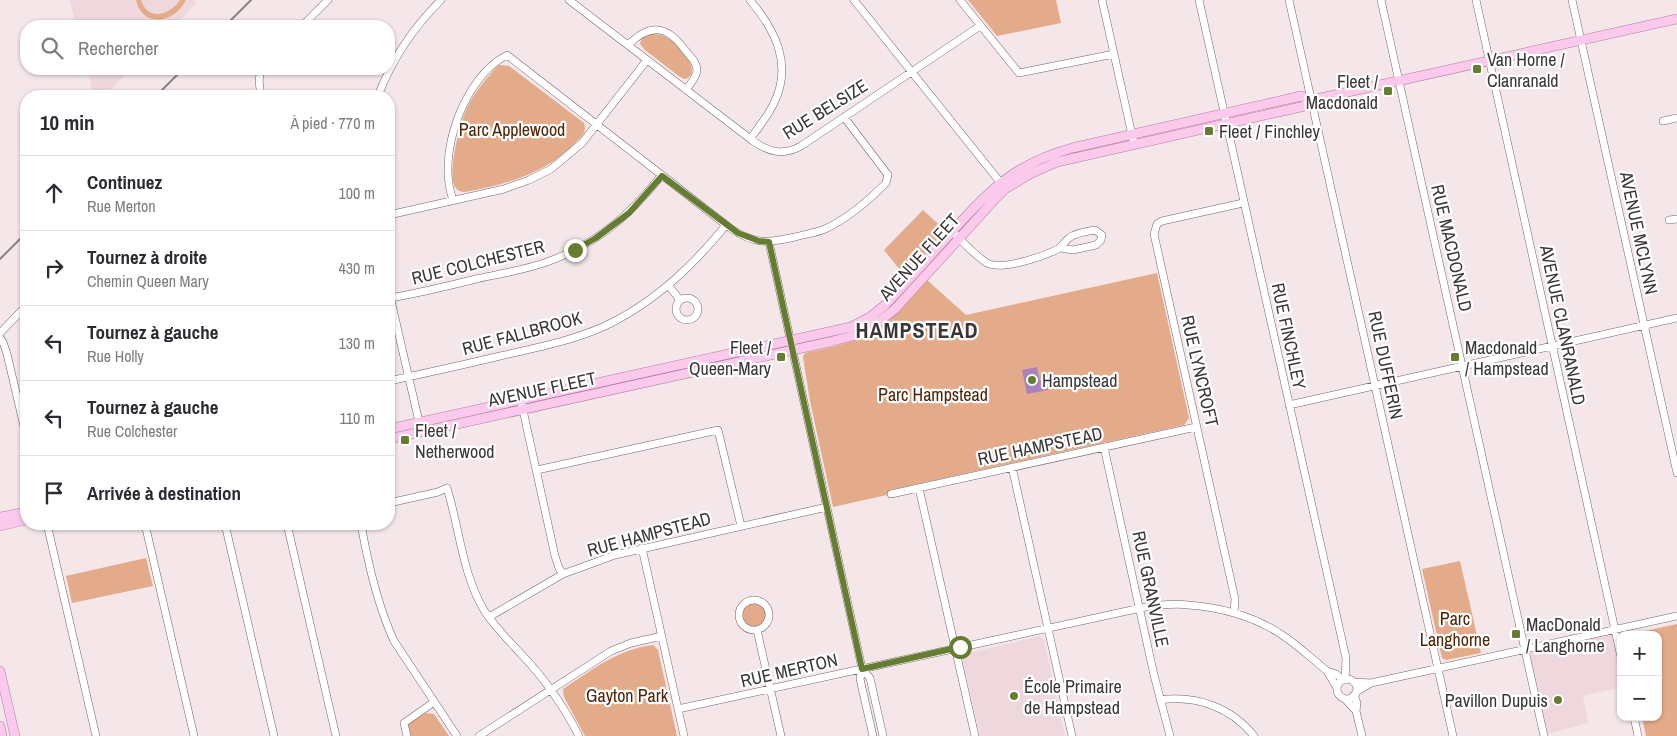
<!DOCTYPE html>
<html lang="fr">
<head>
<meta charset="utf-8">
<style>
  :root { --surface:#fff; --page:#f7f7f7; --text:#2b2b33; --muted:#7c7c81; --line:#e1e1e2 }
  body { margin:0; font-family:"Archivo Narrow",sans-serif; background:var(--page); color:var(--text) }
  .controls { position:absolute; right:15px; bottom:15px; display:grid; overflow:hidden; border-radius:10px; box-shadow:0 1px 4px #0004 }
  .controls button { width:45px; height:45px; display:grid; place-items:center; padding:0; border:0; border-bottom:1px solid var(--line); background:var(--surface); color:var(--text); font:25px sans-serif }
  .stop { position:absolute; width:15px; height:15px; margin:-11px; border:4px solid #647d30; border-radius:50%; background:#fff }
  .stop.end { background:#647d30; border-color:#fff; box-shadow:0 1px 5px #0008 }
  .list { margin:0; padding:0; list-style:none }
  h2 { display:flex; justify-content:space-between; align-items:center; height:65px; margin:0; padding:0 20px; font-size:21px }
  h2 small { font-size:16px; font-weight:400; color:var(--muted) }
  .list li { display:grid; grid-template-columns:32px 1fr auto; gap:15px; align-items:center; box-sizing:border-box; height:75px; padding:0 20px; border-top:1px solid var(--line) }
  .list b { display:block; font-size:19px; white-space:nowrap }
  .list p { margin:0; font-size:16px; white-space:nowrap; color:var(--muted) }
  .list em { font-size:16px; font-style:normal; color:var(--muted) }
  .icon { flex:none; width:28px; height:28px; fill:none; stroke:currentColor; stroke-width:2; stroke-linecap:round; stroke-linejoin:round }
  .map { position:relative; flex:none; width:1677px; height:736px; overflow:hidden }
  .search { position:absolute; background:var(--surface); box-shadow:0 1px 4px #0004; left:20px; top:20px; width:375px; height:55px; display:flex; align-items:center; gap:12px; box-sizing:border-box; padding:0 18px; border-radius:20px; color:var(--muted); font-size:19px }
  .panel { position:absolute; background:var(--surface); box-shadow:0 1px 4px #0004; left:20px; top:90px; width:375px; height:440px; border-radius:20px }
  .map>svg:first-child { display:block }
</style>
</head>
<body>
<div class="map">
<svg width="1677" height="736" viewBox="0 0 1677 736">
  <rect width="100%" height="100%" fill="#f4e6e9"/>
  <path fill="#efd8dd" d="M70 0H195L196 4 174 26H76Z
    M87 69H132L104 96H94Z
    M1615 630 1621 657V687L1583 696 1588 723 1543 735 1524 649Z
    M1040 636 1044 640 1065 736H980L963 661 964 654Z"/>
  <path fill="#e3ab89" d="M136 0H141C148 22 170 15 180 0H186C174 24 142 28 136 0Z
    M968 0H1056L1061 23 997 36Z
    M650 34C656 34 661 34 666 37 677 42 705 72 685 79L680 77 645 50 640 44C641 38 644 36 650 34Z
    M499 65 509 66 584 123C587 132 582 136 576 142 546 174 507 184 465 192 461 192 458 191 455 187 447 173 460 123 467 108 475 92 486 78 499 65Z
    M923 210 945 230 905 276 884 250Z
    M1157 273 1189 418 1184 425 890 490 891 494 833 507 810 401 803 357 805 353C818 350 833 347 846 343 882 333 903 306 927 280L966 315Z
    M146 558 153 586 72 603 66 576Z
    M1460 561 1481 653 1446 660 1442 658 1422 569Z
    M742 614a12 12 0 1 1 24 0a12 12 0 1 1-24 0Z
    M1677 624V736H1646L1642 717H1658V635H1627Z
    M653 645 658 650 677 736H585L564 697 563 689C592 670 618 649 653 645Z
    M425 713 434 714 449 736H407L404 723 416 719Z"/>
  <path fill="#aa83bd" d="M1037 367 1040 381 1046 380 1048 390 1027 394 1022 370Z"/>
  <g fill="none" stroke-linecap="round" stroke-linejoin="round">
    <g stroke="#726568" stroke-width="8">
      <path id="minor" d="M569 0 753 141C769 152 783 156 801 146L980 26
        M750 0C775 30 793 64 774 103 768 116 759 127 750 139
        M854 0 1004 187
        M960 0 1019 73 1114 54
        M1102 0 1134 144
        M1199 0 1346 658 1345 680
        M1289 0 1453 736
        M1381 0 1544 736
        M1476 0 1621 657
        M1572 0 1677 473
        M302 26 328 0
        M628 45C650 23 667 25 685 50 690 56 697 62 697 70 697 77 690 84 686 90
        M261 96C260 87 257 78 262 69
        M378 96C392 59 413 28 441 0
        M1663 121 1677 118
        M453 200C436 155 464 77 507 55L730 228C755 245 768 243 795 237 805 234 816 233 825 229 847 219 869 200 886 183L888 175 844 117
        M389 215 504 189 529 180 551 169 582 143 647 60
        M1669 220 1677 219
        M952 231C963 242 974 255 987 263 1002 271 1044 256 1058 249 1063 246 1065 241 1069 238 1075 233 1088 231 1095 230L1102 235 1101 240 1096 245 1073 250 1061 248
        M769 242 860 659 862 669 860 679 873 736
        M668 285 680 300
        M389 292 420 426
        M390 298C419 293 448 286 476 279 500 274 524 270 547 262 597 244 629 216 662 175
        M676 309a11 11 0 1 1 22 0a11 11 0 1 1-22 0Z
        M0 333 26 306
        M0 338 3 342 7 354 26 435
        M389 381C426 373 463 365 500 356 535 348 572 341 605 326 654 303 693 266 726 225
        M521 401 555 556 559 568 563 574
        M1289 405 1677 318
        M1104 447 1154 675 1170 736
        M1012 467 1072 736
        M537 470 718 430 741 526
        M919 488 975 736
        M891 494 1196 427
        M389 503 438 492 447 488C460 530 462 574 485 612 496 628 509 641 522 655 545 679 564 707 579 736
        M47 524 96 736
        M145 524 194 736
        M225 524 274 736
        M287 524 336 736
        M361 524C368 564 377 604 394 641L457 736
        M642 548 684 736
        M739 615a15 15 0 1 1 30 0a15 15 0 1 1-30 0Z
        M1234 613 1235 599 1154 234 1157 224 1162 221 1243 203
        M489 617 563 574 615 555 827 507
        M757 630 781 736
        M862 669 870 678 883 736
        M1337 689a10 10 0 1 1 20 0a10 10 0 1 1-20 0Z
        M1354 682 1371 683 1356 692
        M1371 683 1677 616
        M1337 688 1327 671 1336 674 1343 680
        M1345 699 1356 711 1357 703 1354 695
        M1160 700C1196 695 1231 707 1254 736
        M678 709 1150 606C1163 605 1176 603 1188 605 1219 607 1253 616 1279 633 1297 644 1311 658 1327 671
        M1356 711 1362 736
        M1634 717 1638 736
        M407 736 404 723 434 702
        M479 736 611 651 631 643 662 636"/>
    </g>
    <g stroke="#b47ea3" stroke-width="10">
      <path id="major" d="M389 429 851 327 870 317 885 305C907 282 928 258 949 235 988 191 1014 164 1072 148L1301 96 1312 100
        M389 439 829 342 856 335 881 320 895 309 997 197 1005 189 1030 174 1057 162 1305 106 1312 100 1321 98 1677 19
        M0 517 26 512
        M0 526 26 520
        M0 671 15 736
        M0 726 2 736"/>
    </g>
    <use href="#minor" stroke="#fff" stroke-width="7"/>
    <use href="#major" stroke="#fac9eb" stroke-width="9"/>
    <path stroke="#8b8284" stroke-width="2" d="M225 26 251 0
      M156 96 183 69
      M0 259 26 233"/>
  </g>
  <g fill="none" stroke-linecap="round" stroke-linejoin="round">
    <path stroke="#647d30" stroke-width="6" d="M575 250 596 238 629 213 662 176 738 233 759 241 769 242 862 669 960 647"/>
  </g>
  <g fill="#647d30" stroke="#fff" stroke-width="2">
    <rect x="1472" y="64" width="10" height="10" rx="2.5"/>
    <rect x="1383" y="86" width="10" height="10" rx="2.5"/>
    <rect x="1204" y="126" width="10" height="10" rx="2.5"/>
    <rect x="776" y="352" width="10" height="10" rx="2.5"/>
    <rect x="1450" y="352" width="10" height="10" rx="2.5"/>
    <circle cx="1032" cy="380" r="5"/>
    <rect x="400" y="435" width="10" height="10" rx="2.5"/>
    <rect x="1511" y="629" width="10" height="10" rx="2.5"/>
    <circle cx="1014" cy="696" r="5"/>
    <circle cx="1558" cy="700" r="5"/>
  </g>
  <g text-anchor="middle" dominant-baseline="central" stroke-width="4.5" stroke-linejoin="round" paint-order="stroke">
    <g font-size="18" fill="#3a3536" stroke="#fff" text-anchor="start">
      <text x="1487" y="59">Van Horne /<tspan x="1487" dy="21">Clanranald</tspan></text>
      <text x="1378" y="81" text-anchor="end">Fleet /<tspan x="1378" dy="21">Macdonald</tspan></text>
      <text x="1219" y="131">Fleet / Finchley</text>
      <text x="771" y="347" text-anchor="end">Fleet /<tspan x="771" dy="21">Queen-Mary</tspan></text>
      <text x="1465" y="347">Macdonald<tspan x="1465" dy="21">/ Hampstead</tspan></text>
      <text x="1042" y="380">Hampstead</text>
      <text x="415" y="430">Fleet /<tspan x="415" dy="21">Netherwood</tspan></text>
      <text x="1526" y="624">MacDonald<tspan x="1526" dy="21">/ Langhorne</tspan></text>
      <text x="1024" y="686">École Primaire<tspan x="1024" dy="21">de Hampstead</tspan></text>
      <text x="1548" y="700" text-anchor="end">Pavillon Dupuis</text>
    </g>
    <g font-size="18" fill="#3a3536" stroke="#fff">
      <text transform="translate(825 109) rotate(-32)">RUE BELSIZE</text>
      <text transform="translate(1639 233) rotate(78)">AVENUE MCLYNN</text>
      <text transform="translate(1452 248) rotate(77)">RUE MACDONALD</text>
      <text transform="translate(919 257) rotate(-48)">AVENUE FLEET</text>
      <text transform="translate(478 262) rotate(-14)">RUE COLCHESTER</text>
      <text transform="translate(1563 325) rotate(78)">AVENUE CLANRANALD</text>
      <text transform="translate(522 333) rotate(-15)">RUE FALLBROOK</text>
      <text transform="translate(1289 336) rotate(78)">RUE FINCHLEY</text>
      <text transform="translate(1386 365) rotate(78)">RUE DUFFERIN</text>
      <text transform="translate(1200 371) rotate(77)">RUE LYNCROFT</text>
      <text transform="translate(542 389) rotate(-12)">AVENUE FLEET</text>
      <text transform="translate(1040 446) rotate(-12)">RUE HAMPSTEAD</text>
      <text transform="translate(649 534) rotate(-15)">RUE HAMPSTEAD</text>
      <text transform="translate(1151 589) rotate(78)">RUE GRANVILLE</text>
      <text transform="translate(789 670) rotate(-13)">RUE MERTON</text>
    </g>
    <g font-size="18" fill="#4e2405" stroke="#fff">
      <text x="512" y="129">Parc Applewood</text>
      <text x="933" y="394">Parc Hampstead</text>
      <text x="1455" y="618">Parc<tspan x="1455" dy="21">Langhorne</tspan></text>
      <text x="627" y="695">Gayton Park</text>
    </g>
    <g font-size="22" font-weight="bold" letter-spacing="1" fill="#3a3536" stroke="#fff">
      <text x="917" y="330">HAMPSTEAD</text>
    </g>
  </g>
</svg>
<div class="controls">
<button>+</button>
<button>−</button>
</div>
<div class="stop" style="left:960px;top:647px"></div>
<div class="stop end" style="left:575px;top:250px"></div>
<div class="search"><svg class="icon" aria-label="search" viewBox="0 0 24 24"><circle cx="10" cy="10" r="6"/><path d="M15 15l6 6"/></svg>Rechercher</div>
<section class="panel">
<h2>10 min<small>À pied · 770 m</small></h2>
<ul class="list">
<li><svg class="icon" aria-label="ahead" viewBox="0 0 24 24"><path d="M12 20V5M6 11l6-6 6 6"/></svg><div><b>Continuez</b><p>Rue Merton</p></div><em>100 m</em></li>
<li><svg class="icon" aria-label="right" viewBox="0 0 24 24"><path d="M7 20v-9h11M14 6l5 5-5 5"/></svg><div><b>Tournez à droite</b><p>Chemin Queen Mary</p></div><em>430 m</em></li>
<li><svg class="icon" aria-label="left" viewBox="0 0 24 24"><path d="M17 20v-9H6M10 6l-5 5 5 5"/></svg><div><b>Tournez à gauche</b><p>Rue Holly</p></div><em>130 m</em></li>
<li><svg class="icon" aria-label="left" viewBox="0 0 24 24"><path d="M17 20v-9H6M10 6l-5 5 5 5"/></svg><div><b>Tournez à gauche</b><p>Rue Colchester</p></div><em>110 m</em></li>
<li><svg class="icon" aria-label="arrive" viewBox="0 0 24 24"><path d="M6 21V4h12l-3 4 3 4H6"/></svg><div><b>Arrivée à destination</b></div></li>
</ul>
</section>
</div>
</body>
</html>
